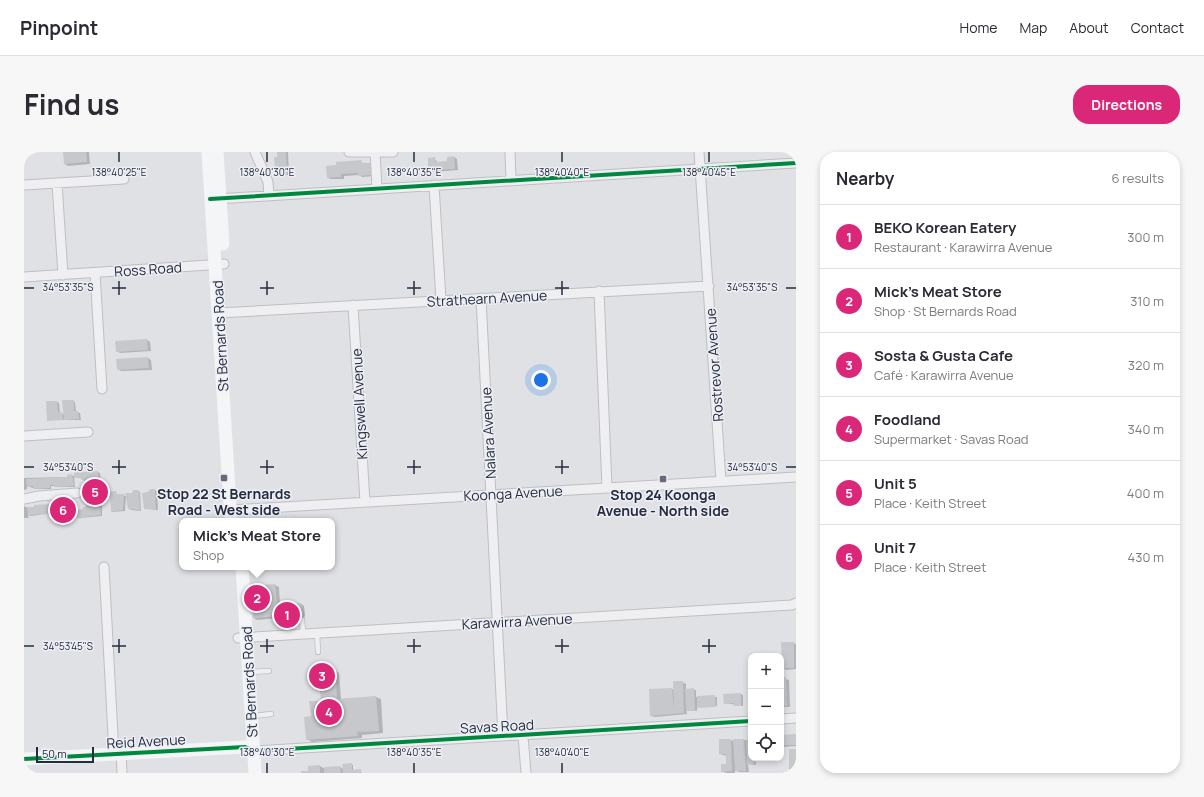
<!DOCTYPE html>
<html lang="en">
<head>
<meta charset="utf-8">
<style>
  :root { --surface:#fff; --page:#f7f7f7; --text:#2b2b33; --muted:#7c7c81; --line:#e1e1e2; --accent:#db2777 }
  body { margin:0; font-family:Manrope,sans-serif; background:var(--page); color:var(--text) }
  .controls { position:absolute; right:12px; bottom:12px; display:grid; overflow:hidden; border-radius:8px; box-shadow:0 2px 6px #0003 }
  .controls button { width:36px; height:36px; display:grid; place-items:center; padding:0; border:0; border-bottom:1px solid var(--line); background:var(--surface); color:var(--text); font:20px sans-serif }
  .scale { position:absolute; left:12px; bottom:10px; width:58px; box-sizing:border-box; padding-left:4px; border:2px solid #262c3f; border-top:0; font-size:11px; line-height:14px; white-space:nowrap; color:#262c3f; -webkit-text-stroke:3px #edeff5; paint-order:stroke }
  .you { position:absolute; left:517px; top:228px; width:14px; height:14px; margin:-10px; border:3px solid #fff; border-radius:50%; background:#1a73e8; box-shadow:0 0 0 6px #1a73e833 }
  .badge { display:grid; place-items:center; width:26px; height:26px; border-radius:50%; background:var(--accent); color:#fff; font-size:13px; font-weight:700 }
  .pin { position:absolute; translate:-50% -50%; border:2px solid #fff; box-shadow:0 1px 4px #0006 }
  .popup { position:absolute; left:155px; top:366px; width:156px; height:52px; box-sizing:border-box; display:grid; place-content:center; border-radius:8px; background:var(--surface); filter:drop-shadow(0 1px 3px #0005); font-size:13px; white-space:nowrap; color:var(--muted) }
  .popup b { font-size:15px; color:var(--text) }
  .popup::after { content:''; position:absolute; left:50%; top:100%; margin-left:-8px; border:8px solid transparent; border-top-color:var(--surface) }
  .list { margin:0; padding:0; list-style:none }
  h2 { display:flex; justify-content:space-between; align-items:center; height:52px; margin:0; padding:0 16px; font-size:17px }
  h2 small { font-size:13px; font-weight:400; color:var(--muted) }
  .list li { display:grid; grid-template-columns:26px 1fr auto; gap:12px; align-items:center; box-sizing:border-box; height:64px; padding:0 16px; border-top:1px solid var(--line) }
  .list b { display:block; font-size:15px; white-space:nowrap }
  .list p { margin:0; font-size:13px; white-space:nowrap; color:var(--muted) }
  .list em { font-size:13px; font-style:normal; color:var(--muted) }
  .icon { flex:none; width:22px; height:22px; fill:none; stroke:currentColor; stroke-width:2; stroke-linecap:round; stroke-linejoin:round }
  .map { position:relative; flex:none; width:772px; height:621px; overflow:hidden; border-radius:16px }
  header { display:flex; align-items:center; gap:24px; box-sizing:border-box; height:56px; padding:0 20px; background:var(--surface); border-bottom:1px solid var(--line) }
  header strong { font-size:19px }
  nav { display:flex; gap:22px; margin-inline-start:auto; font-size:14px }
  .intro { display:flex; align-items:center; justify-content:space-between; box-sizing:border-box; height:96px; padding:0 24px }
  h1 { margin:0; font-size:28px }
  .button { padding:10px 18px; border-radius:16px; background:var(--accent); color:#fff; font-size:14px; font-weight:700 }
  main { display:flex; gap:24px; padding:0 24px }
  aside { flex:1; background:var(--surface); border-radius:16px; box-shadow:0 2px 6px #0003 }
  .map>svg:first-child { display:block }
</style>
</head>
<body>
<header>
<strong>Pinpoint</strong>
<nav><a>Home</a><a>Map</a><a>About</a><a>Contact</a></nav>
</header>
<div class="intro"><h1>Find us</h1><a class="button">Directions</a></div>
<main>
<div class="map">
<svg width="772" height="621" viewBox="0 0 772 621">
  <rect width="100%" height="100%" fill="#e0e1e5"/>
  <path fill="#0003" d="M40 0H65L66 12 44 14 41 12Z
    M254 0H264L265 23H257L255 22V16L251 15Z
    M430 5 433 7 434 18 409 20 405 18 410 6 414 11 424 10Z
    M337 10 341 12H347L351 24 338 25 335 23 320 24V27H307L304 26Z
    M123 188 126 190 127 199 96 201 93 199 92 190Z
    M124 206 127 208 128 218 97 219 94 217 93 208Z
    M49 249 51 250 52 260 56 261 57 268H24L33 250 35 251 36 261 40 262Z
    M74 320 76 321 77 331 63 332 58 326 50 325 51 335H33L31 334H27V337H12L3 334V337L0 338V326L44 325 48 323 51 325 59 321Z
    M71 333 73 334V339L81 340 82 349H73L78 352V364L55 366 53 363 46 362 28 361 7 364 4 363 5 366H0V354L4 356 26 353 28 355 50 352 52 353V359L60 358 66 352 62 349Z
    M131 338 133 339 134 358H130L127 357Z
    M114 339 116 340 117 359 107 358 105 357 109 342Z
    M87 341 102 344 101 359 88 360Z
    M251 433 255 435 256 453 277 452 280 454 281 464 279 467 274 464 233 468 230 466 228 434Z
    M769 491 772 492V517L762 518 759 516Z
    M310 518 315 521 317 547 352 545 357 547 359 581 338 583V586L288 590 283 587 288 565 298 549Z
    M757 526 765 528 766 555H757Z
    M658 530 662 532V537L672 538V545H693V554L675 555 673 554V559L662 558 663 562 631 565 627 564 648 537 650 538Z
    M717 542 719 543V554L701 551Z
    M772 583V594L757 595V584Z
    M707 588 711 590 720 588 727 589V606H731L732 613 724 612 725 620H715L711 618V621H702L698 619 703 613V604L696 602Z
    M327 612 329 613V619L336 618 338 621H278L285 620 296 614 301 617 316 615 319 617Z"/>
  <path fill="#c6c8cc" d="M39 0H62L63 10 40 12Z
    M253 0H262L263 22 254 23V16H251L250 5H253Z
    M430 4 431 17 404 18V6L411 5V10L423 9V5Z
    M337 8 338 11H347L348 23 334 24V21L317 22V25L303 26 302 14 312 13V10Z
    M123 187 124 198 92 200 91 189Z
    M124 205 125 216 93 218 92 207Z
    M38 248H50V259H54L55 267 40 268Z
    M22 249H33L34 260H38L39 268 23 269Z
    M50 319H56L57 320 74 319 75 330 61 331V327L57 328V325L50 326Z
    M48 322 50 334 30 335V333H26V336L10 337 9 334 3 335 2 327 43 325V323Z
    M71 332V338H79L80 348 61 350 62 333Z
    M126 337H131L132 358 120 357 118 341 124 340Z
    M109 338H115L116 358 104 357 101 341H108Z
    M92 339 93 342H100L99 358 87 360 86 340Z
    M76 350 77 363 52 366V358L59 357V355H62V351Z
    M50 351 51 362H28L27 354H31V352Z
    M26 352 27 362 4 363 3 355H10V353Z
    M251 432 253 453 277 451 278 462 275 466 270 463 229 466 227 434Z
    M757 490H770V516H758Z
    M311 517 313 547 352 544 355 579 333 580 334 584 282 588 280 565 287 564 285 549H297L294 519Z
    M757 525H762L763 554H757Z
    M649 529H659L660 561 626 564 625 537 648 536 650 559Z
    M670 536 671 559H662L661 537Z
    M717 541V554H710V551L700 552 699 542Z
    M691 543 692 555 673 556V544Z
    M772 582V593H757V583Z
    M695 587H707L708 619 697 620V612H702V602H695Z
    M709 587H720L722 619H711Z
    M722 588H727V606H730V612H723Z
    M765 597H772V617H765Z
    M328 611V618L337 617V621H319L318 612Z
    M296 613V621H277V619H284V614Z
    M316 614 317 621H300V615Z"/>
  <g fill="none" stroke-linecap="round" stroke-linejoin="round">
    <g stroke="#bebfc3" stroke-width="6">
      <path id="lane" d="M275 468H278L279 481
        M293 481 294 500
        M227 520 245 519
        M229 564 247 562"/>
    </g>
    <g stroke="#bebfc3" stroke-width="11">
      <path id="street" d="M231 0 244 30 245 44
        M325 0H369
        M351 0 353 36
        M486 0 487 28
        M675 0 697 329
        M33 31 39 123
        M0 33 100 27
        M410 33 417 148
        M192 47 772 11
        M71 121 78 237
        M0 125 200 112
        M575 139 583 336
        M457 146 479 584
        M329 153 341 350
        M194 161 685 134
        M0 284 64 280
        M0 347 15 344 53 341
        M207 358 772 325
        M80 415 90 602
        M214 486 768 453 772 451
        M757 567 772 566
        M499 584 502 621
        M226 597 229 599 727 569
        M97 601 98 621"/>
    </g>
    <use href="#lane" stroke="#efeff2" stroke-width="4.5"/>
    <use href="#street" stroke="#efeff2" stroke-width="9"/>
    <path stroke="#f4f5f6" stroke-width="13" d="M184 0 207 369
      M193 0 199 92
      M218 415 231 621
      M0 607 221 595"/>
    <g stroke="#edeff5" stroke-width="6">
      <path id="cycleway" d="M186 47 772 11
        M0 607 221 595 229 599 727 569"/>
    </g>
    <use href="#cycleway" stroke="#00873e" stroke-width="4"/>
  </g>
  <path fill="none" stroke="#262c3f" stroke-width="1.5" d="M95 0V10M243 0V10M390 0V10M538 0V10M685 0V10M95 129V143M243 129V143M390 129V143M538 129V143M0 136H10M88 136H102M236 136H250M383 136H397M531 136H545M762 136H772M95 308V322M243 308V322M390 308V322M538 308V322M0 315H10M88 315H102M236 315H250M383 315H397M531 315H545M762 315H772M95 487V501M243 487V501M390 487V501M538 487V501M685 487V501M0 494H10M88 494H102M236 494H250M383 494H397M531 494H545M678 494H692M243 611V621M390 611V621M538 611V621"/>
  <g fill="#676b79" stroke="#edeff5" stroke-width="1.5">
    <rect x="196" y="322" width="8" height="8" rx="2"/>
    <rect x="635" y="323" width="8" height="8" rx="2"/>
  </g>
  <g text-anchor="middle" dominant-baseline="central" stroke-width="3" stroke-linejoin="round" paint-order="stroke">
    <g font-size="14" fill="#262c3f" stroke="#edeff5">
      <text transform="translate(124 117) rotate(-4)">Ross Road</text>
      <text transform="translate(463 146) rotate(-3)">Strathearn Avenue</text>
      <text transform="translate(196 184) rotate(-93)">St Bernards Road</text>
      <text transform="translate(690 213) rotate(-94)">Rostrevor Avenue</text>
      <text transform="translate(335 252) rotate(-93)">Kingswell Avenue</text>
      <text transform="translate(464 281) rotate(-93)">Nalara Avenue</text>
      <text transform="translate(489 341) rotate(-3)">Koonga Avenue</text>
      <text transform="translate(493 469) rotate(-3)">Karawirra Avenue</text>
      <text transform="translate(225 530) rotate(-93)">St Bernards Road</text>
      <text transform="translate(473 574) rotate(-3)">Savas Road</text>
      <text transform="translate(122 589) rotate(-3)">Reid Avenue</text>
    </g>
    <g font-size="14" font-weight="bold" fill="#262c3f" stroke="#edeff5">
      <text x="200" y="341">Stop 22 St Bernards<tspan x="200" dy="16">Road - West side</tspan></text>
      <text x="639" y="342">Stop 24 Koonga<tspan x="639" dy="16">Avenue - North side</tspan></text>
    </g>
  </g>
  <g font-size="10" text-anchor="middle" fill="#262c3f" stroke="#edeff5" stroke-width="3" stroke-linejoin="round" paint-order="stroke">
    <text x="95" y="24">138°40'25"E</text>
    <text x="243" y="24">138°40'30"E</text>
    <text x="390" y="24">138°40'35"E</text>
    <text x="538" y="24">138°40'40"E</text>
    <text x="685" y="24">138°40'45"E</text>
    <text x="44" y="139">34°53'35"S</text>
    <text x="728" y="139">34°53'35"S</text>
    <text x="44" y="319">34°53'40"S</text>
    <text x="728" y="319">34°53'40"S</text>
    <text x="44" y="498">34°53'45"S</text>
    <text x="243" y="604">138°40'30"E</text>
    <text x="390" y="604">138°40'35"E</text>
    <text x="538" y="604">138°40'40"E</text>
  </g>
</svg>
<div class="controls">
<button>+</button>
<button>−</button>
<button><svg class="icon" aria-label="locate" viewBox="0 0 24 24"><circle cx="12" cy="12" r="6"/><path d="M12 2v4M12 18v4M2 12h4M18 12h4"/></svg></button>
</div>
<div class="scale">50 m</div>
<div class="you"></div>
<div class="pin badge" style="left:263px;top:463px">1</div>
<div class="pin badge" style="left:233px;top:446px">2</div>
<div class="popup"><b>Mick's Meat Store</b>Shop</div>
<div class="pin badge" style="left:298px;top:524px">3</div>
<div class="pin badge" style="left:305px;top:560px">4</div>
<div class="pin badge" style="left:71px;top:340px">5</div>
<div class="pin badge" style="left:39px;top:358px">6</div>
</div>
<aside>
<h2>Nearby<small>6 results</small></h2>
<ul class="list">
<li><span class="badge">1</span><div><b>BEKO Korean Eatery</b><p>Restaurant · Karawirra Avenue</p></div><em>300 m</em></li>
<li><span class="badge">2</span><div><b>Mick's Meat Store</b><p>Shop · St Bernards Road</p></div><em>310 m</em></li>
<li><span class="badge">3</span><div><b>Sosta &amp; Gusta Cafe</b><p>Café · Karawirra Avenue</p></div><em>320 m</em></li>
<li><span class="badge">4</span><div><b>Foodland</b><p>Supermarket · Savas Road</p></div><em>340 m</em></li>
<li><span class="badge">5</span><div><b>Unit 5</b><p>Place · Keith Street</p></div><em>400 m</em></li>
<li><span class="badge">6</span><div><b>Unit 7</b><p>Place · Keith Street</p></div><em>430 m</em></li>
</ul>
</aside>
</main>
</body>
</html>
